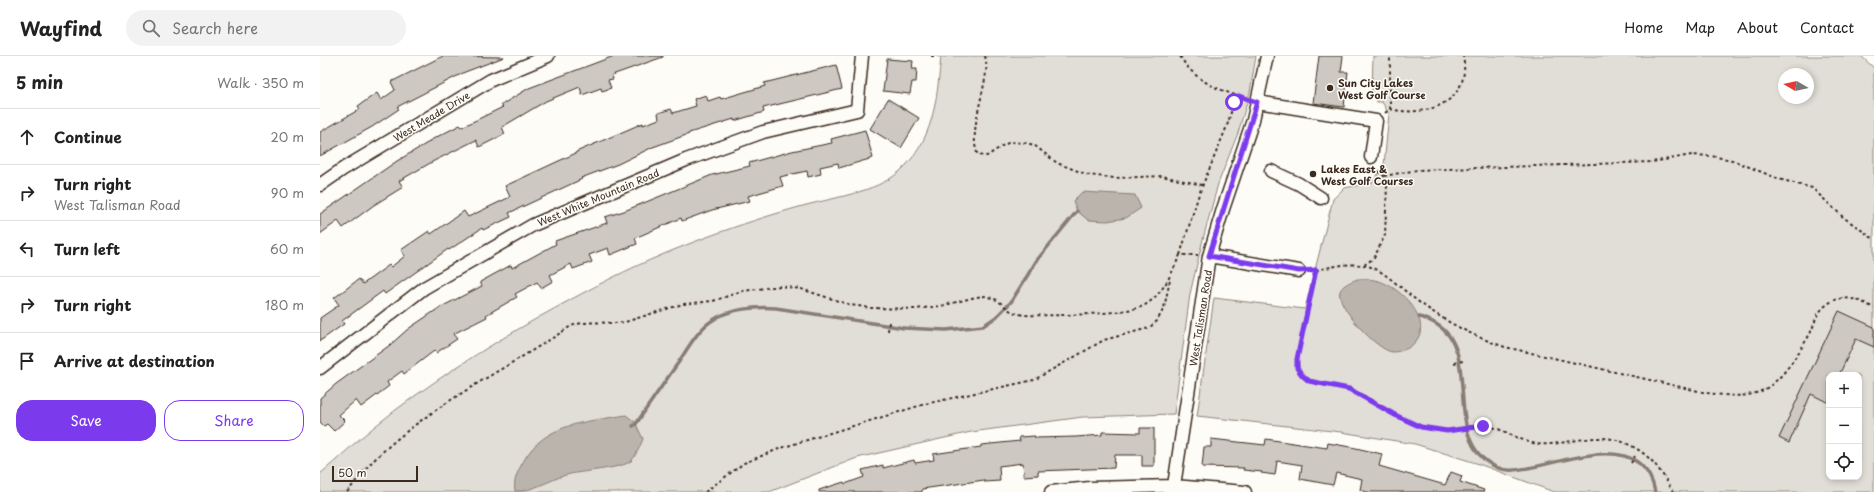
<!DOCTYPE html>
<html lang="en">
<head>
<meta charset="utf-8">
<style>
  :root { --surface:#fff; --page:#f2f2f2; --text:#222; --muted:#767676; --line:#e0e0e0; --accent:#7c3aed }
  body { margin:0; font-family:"Playpen Sans",sans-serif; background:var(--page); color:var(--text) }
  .controls { position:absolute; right:12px; bottom:12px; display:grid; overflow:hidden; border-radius:8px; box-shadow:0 2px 6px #0003 }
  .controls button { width:36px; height:36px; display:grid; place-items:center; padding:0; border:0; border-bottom:1px solid var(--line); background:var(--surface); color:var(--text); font:20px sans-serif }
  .compass { position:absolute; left:1458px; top:12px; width:36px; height:36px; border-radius:50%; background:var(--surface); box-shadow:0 2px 6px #0003; rotate:279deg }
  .scale { position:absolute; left:12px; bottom:10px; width:86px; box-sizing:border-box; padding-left:4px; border:2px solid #3b2a1e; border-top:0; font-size:11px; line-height:14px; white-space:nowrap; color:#3b2a1e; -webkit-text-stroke:3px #fdfcf7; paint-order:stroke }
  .stop { position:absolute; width:12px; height:12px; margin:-9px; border:3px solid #7c3aed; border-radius:50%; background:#fff }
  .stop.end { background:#7c3aed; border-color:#fff; box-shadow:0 1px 4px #0008 }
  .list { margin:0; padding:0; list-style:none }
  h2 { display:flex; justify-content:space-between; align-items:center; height:52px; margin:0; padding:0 16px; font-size:17px }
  h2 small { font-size:13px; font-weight:400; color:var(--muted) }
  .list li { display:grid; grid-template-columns:26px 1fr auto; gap:12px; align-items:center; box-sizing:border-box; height:56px; padding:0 16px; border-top:1px solid var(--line) }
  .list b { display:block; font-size:15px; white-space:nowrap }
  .list p { margin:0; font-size:13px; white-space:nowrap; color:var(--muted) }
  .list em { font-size:13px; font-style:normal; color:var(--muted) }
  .actions { display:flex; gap:8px; padding:12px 16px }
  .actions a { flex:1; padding:9px 0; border:1px solid var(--accent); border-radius:16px; text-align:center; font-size:14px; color:var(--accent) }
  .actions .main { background:var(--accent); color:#fff }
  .icon { flex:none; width:22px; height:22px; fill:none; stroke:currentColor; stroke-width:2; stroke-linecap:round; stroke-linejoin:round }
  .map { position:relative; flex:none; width:1554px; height:436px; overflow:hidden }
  header { display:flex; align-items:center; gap:24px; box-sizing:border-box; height:56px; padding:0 20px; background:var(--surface); border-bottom:1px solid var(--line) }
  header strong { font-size:19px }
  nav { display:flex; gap:22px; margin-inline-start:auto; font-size:14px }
  .search { width:280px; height:36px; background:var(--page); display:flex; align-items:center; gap:10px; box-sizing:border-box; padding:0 14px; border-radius:22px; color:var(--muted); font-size:15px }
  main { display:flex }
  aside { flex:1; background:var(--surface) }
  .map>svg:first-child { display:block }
</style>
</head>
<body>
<header>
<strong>Wayfind</strong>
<div class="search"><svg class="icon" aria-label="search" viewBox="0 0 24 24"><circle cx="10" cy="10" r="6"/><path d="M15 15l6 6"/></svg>Search here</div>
<nav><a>Home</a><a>Map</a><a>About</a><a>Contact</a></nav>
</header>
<main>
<aside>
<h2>5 min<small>Walk · 350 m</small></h2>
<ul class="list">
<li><svg class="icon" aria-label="ahead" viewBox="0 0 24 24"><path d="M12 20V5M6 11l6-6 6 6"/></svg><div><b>Continue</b></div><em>20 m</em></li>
<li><svg class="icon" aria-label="right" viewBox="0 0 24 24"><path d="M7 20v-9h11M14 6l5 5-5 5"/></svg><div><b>Turn right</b><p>West Talisman Road</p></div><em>90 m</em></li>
<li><svg class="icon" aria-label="left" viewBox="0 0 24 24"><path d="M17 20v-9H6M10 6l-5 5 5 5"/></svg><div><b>Turn left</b></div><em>60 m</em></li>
<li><svg class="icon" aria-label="right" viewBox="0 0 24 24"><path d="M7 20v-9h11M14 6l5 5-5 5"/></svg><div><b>Turn right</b></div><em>180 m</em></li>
<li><svg class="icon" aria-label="arrive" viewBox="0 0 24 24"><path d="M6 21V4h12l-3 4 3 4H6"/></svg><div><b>Arrive at destination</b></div></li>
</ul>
<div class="actions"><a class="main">Save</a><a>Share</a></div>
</aside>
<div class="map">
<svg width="1554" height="436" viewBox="0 0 1554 436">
  <rect width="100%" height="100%" fill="#fdfcf7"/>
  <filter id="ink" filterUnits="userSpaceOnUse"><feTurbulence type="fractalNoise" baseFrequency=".025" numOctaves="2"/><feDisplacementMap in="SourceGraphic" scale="8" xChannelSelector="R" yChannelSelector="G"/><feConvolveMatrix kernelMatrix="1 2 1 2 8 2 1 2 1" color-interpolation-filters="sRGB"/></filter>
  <g filter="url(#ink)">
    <path fill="#e1ded7" stroke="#8e847a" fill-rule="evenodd" d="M621 0H936L930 36 918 77 898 128 883 183 870 238 854 358 763 361 651 376 537 402 449 436H0V418C18 403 35 386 54 371 106 329 163 293 221 260 257 240 293 220 330 204 378 183 429 165 479 151 510 142 555 137 579 116 614 85 617 43 621 0Z
      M1053 0H1541L1554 12V436H1234L1156 407 1095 388 1021 376 877 360 894 242 985 253 1013 143 1024 132 1052 127 1064 109 1069 58 1062 46H1057L1052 36ZM1464 18H1488V42H1464ZM1509 319H1539V421H1509Z"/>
    <path fill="#bbb4ad" stroke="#887d74" d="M762 136 815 139 821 152 806 162 787 165 768 164 757 155 753 145Z
      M1037 223C1046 223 1056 223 1064 227 1086 236 1119 273 1088 292 1084 294 1078 296 1073 296 1058 296 1015 249 1020 235 1023 228 1031 226 1037 223Z
      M306 359 315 366 323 383C320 390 316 400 311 405 302 413 260 415 246 419 229 424 212 436 195 435 193 424 198 415 203 406 224 367 266 366 306 359Z"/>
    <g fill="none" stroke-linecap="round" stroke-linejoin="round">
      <path stroke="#887d74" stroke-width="3.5" d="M1099 261C1105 262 1111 265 1116 268 1164 296 1119 384 1176 411 1187 416 1197 414 1208 412 1239 407 1293 385 1320 408 1328 415 1333 425 1335 436
        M313 370 316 368C330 347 344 327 358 307 368 292 378 273 393 264 409 253 437 250 456 252L584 272 626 274 663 270 676 261 691 246 717 204 757 155"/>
    </g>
    <path fill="#cdc8c2" stroke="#3b2a1e" d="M123 0 184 1 145 16 77 51 79 53 52 71 0 100V76L40 53 38 50 57 37 61 44 75 34 71 26Z
      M294 0H343V1L292 19 293 23 288 24 291 32 282 35 281 32 262 39 260 31 226 45 182 71 185 78 159 91 156 84 112 106 79 125 83 131 54 149 23 172 18 165 0 178V158L77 105 109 86V85L140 69 142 71 183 51 181 49 209 32Z
      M999 0H1023L1021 16H1028L1024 51 993 47Z
      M567 3 593 5 592 13H597L596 26H592L590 38 563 35Z
      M516 9 522 33 443 52 444 56 414 65V63L369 77V78L333 91 298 108 261 122 262 123 189 157 191 161 163 174 162 172 129 194 128 193 65 238 63 235 22 265 24 268 0 285V262L19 249 14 242 39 223 43 228 69 209 71 211 85 200 81 194 109 175 111 178 144 155 148 161 190 141 185 130 256 97V96L323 67V69L339 63 338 57 351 53 353 57 376 50 374 43 386 39 388 45 400 41 401 43 445 30 444 27Z
      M568 43 599 62 581 92 550 73Z
      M545 74 553 102 519 112 518 107 500 111 501 118 488 121 487 115 468 119 460 121 463 130 428 140 430 145 392 154 362 165 361 162 315 182 317 188 290 199 288 192 269 199 272 206 253 213 251 208 230 219 233 225 221 232 217 226 195 238 197 241 166 259 167 261 133 278 137 283 116 297 114 295 84 318 82 315 67 326 69 330 41 351 36 344 19 359 25 365 14 375 7 368 4 370 0 366V342L16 328 70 289 88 273 119 252 162 230 160 226 191 209 192 212 236 188 235 185 287 167 285 161 304 155 392 119 430 110 429 107 472 95 512 87 511 83Z
      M1519 255 1554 271V291L1536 283 1519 319H1509V347L1491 338 1469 387 1459 382Z
      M820 372H834V410H822V399H795L794 412 718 415V419L704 420 703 407 679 410 680 425 664 426V424L602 433V436H499V434L524 426 525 428 544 421 542 414 563 409V412L594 404 595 407 614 404 613 398 661 391V389L700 385 699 381 715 380V382L756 381 782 379V376L820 377Z
      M891 383 945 389 946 383 1007 392 1008 387 1036 392 1062 398 1059 410 1125 429 1131 416 1142 420 1140 426 1164 434 1163 436H1047L1040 434 1042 423 1016 417 1013 429 980 423 982 409 957 405 955 419 941 417 942 416 923 414 924 412 882 411 884 391H891Z"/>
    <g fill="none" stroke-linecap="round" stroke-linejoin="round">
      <g stroke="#3b2a1e" stroke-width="15">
        <path id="minor" d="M937 46 1056 65 1051 101
          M951 115 979 128 1001 142
          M0 129 23 113 171 24 228 0
          M889 200 979 215
          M0 312 104 232 213 169 366 104 443 76 537 54 542 0
          M731 436 770 432 854 430 925 436
          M853 436 889 200 903 153 933 64 947 0"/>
      </g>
      <path stroke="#3b2a1e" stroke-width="2" stroke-dasharray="3 3" stroke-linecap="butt" d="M611 0H628
        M665 0C666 5 667 11 666 16 664 38 648 79 658 99L667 100 682 90 690 86 706 87 714 89 737 107 768 119 794 122 842 120 882 129
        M860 0C873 23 894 32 918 40
        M1070 53C1107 62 1152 46 1143 0
        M1065 57 1070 53V0
        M1064 120 1097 114 1332 106 1372 99 1391 100 1412 104 1459 123 1492 132 1523 161 1554 183
        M860 199 879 138 907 70 914 46 919 40 927 43
        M1044 209 1054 202 1065 179 1067 129 1064 120 1053 111
        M996 214 977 303C978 334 1008 326 1028 333 1049 340 1066 357 1087 365 1101 371 1118 376 1134 374 1145 373 1155 368 1167 370 1185 373 1200 386 1218 388 1245 390 1273 376 1300 385 1328 395 1339 411 1353 436
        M990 216C1009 211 1031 205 1051 211 1066 216 1088 239 1103 249 1128 267 1155 281 1185 291L1387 337C1405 339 1424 343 1441 335 1461 327 1479 296 1490 278 1493 272 1495 264 1498 258 1514 236 1533 240 1554 252
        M568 275 569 266
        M1134 307 1143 305
        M1311 407 1315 400
        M27 436C36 426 43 415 52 406 109 349 185 314 251 270 270 263 287 269 305 266L363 248 393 245 423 235 460 230 481 233 531 249 551 252 595 253 621 250 656 241 666 240 677 244 692 256 703 259C727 260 808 259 825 249 844 237 851 218 860 199H878
        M385 436 424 407 461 392 605 348 714 324 784 284 829 272 837 265 844 252 850 224"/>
      <use href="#minor" stroke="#fdfcf7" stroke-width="12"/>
    </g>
  </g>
  <g fill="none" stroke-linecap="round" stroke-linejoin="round" filter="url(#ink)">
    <path stroke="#7c3aed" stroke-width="5" d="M914 46 919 40 937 46 889 200 979 215 996 214 977 303V312L982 319 989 325 1029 333 1075 359 1101 371 1127 375 1163 370"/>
  </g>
  <g fill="#3b2a1e" stroke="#fdfcf7" stroke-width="1.5">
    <circle cx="1010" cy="32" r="4"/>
    <circle cx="993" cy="118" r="4"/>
  </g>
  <g text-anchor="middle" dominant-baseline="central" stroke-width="3" stroke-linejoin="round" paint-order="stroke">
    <g font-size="10" font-weight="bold" fill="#3b2a1e" stroke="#fdfcf7" text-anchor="start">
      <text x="1018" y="26">Sun City Lakes<tspan x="1018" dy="12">West Golf Course</tspan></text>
      <text x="1001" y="112">Lakes East &amp;<tspan x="1001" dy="12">West Golf Courses</tspan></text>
    </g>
    <g font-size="10" fill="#3b2a1e" stroke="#fdfcf7">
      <text transform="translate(111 60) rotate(-31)">West Meade Drive</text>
      <text transform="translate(278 141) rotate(-23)">West White Mountain Road</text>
      <text transform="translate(880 262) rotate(-81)">West Talisman Road</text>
    </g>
  </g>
</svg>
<div class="controls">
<button>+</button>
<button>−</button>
<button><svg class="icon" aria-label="locate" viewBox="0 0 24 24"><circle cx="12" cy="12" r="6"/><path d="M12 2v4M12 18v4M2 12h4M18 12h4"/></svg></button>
</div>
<svg class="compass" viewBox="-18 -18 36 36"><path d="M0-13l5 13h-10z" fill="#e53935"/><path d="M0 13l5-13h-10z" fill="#767676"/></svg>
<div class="scale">50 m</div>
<div class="stop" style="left:914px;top:46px"></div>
<div class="stop end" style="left:1163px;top:370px"></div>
</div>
</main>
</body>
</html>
